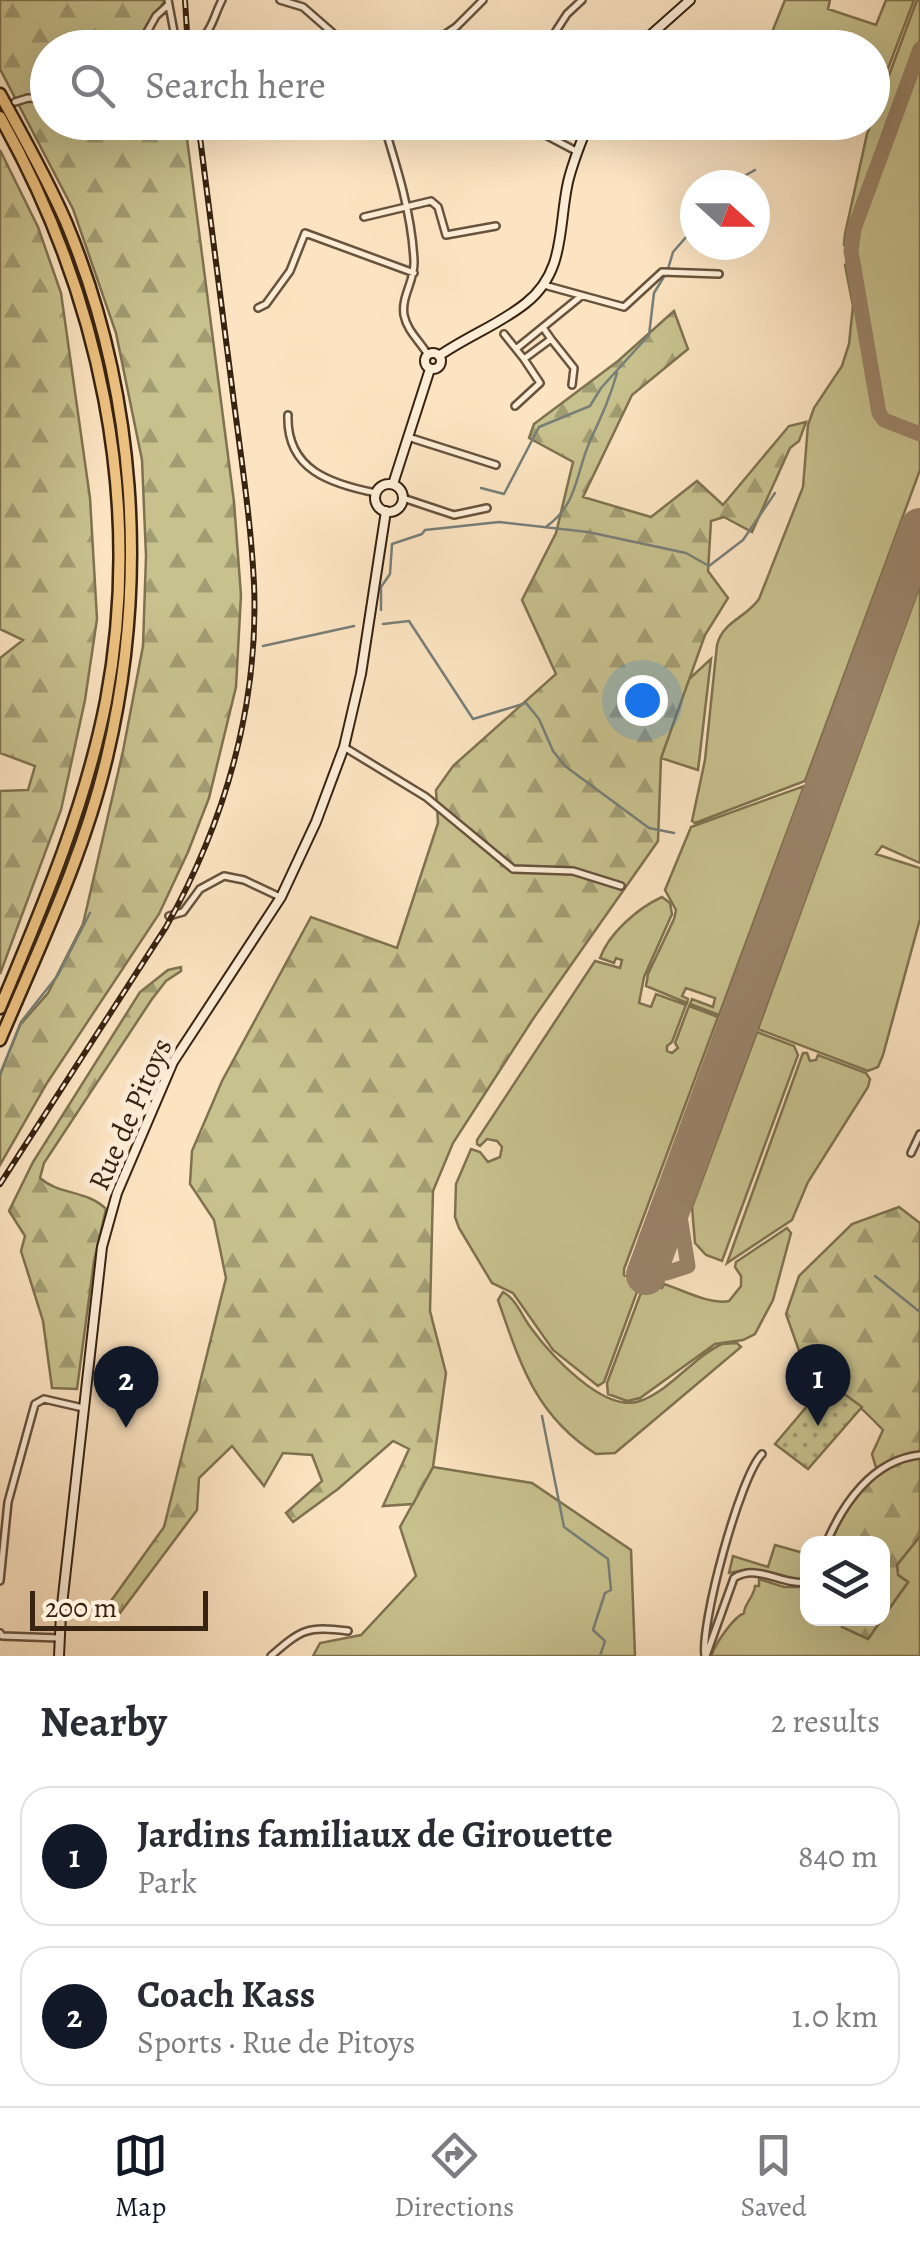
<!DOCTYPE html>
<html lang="en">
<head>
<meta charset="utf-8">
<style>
  :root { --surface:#fff; --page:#f7f7f7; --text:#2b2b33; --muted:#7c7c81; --line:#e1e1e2; --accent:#111827 }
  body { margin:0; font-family:Alegreya,serif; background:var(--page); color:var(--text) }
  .controls { position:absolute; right:30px; bottom:30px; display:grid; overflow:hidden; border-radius:20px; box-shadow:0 10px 40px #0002 }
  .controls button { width:90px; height:90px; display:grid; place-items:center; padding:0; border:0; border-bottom:2px solid var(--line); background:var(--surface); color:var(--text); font:50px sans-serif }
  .compass { position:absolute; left:680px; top:170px; width:90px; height:90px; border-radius:50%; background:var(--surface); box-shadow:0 10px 40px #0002; rotate:111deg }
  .scale { position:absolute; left:30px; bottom:25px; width:178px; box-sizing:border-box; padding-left:10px; border:5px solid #372311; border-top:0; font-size:28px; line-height:35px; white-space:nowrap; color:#372311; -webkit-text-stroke:8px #fdedd7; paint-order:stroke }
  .you { position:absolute; left:642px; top:700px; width:35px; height:35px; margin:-25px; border:8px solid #fff; border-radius:50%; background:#1a73e8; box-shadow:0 0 0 15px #1a73e833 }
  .badge { display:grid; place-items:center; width:65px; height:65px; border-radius:50%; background:var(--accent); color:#fff; font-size:32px; font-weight:700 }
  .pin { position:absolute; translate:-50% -82px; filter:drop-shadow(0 2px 5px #0008) }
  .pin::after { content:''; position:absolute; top:52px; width:35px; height:30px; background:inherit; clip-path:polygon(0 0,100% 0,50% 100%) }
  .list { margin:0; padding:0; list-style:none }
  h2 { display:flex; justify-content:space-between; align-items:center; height:130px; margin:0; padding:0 40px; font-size:42px }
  h2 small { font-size:32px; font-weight:400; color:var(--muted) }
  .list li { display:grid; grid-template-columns:65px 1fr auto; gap:30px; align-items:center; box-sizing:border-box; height:140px; margin:0 20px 20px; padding:0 20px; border:2px solid var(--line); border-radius:30px }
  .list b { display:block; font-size:38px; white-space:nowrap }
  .list p { margin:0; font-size:32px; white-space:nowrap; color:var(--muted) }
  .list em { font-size:32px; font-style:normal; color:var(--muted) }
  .icon { flex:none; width:55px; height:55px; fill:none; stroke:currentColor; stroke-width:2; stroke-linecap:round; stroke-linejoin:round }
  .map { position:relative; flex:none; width:920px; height:1656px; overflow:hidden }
  .search { position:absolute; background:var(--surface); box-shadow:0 10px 40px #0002; left:30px; right:30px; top:30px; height:110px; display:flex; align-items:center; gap:25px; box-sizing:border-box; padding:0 35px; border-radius:55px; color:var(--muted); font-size:38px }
  .sheet { height:450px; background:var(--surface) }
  nav { display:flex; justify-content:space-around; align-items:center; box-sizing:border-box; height:140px; border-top:2px solid var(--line); background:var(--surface); font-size:28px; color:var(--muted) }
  nav a { display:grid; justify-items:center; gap:5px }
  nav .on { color:var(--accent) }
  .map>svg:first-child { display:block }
</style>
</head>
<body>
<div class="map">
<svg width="920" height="1656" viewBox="0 0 920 1656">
  <defs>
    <pattern id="forest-firs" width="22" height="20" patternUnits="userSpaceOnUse" patternTransform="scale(2.5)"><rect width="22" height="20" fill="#c7c18e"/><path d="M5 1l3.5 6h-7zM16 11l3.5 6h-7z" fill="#a29c73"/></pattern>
    <pattern id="garden-dots" width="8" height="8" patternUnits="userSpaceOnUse" patternTransform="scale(2.5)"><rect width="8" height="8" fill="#c7c18e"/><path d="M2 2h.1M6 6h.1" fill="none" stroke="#a29c73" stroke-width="1.8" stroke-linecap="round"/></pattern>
  </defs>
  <rect width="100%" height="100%" fill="#fce4c2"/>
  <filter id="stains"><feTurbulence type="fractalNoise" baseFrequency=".002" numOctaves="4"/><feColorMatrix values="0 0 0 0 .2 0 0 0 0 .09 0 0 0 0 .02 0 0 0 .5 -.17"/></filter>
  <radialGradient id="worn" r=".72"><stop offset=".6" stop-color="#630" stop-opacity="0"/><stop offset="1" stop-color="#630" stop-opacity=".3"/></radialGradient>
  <path fill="#c7c18e" stroke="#7f7250" stroke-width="2.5" d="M785 0H830L828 9 876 25 886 0H914L873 108 872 48 766 47Z
    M917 0H920V40L850 229 847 246 844 245 845 234 867 134Z
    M920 58V431L890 420 881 409 854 251 859 224Z
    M849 260 876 414 886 425 920 437V470L805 781 695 823 692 821 705 760 717 645C723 621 746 618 759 599L803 487 808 425 814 408 842 366 849 344 853 306 845 265Z
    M920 585V863L882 846 876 854 920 868V919L883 1055 878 1067 868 1071 758 1029Z
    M711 659 698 770 661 758 688 680Z
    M804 786 719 1015 690 1004 692 999 713 1007 715 998 686 988 682 996 688 999 687 1003 646 986 648 974 674 919 676 910 665 890 691 827Z
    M662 897 670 903 672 914 644 977 639 1003 651 1007 656 994 686 1005 672 1042 667 1046V1051L672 1053 678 1048 675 1043 689 1006 718 1017 624 1269V1275L641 1281 604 1382 598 1386 553 1350 513 1293 492 1283 459 1228 455 1217 456 1184 471 1149 480 1152 488 1162 500 1157 502 1147 497 1141 487 1139 480 1146 477 1144V1140L595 961 620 968 622 960 616 958 614 963 600 958C609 933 638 908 662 897Z
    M757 1032 794 1046 798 1055 722 1261 706 1255 695 1243 692 1207Z
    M803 1053H807L810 1061 816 1060 818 1055 866 1073 870 1079 868 1087 808 1182 792 1220 727 1263Z
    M787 1228 791 1233 773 1300 755 1334 743 1340 715 1344 640 1398 627 1401 608 1394 607 1383 645 1282 662 1288 664 1284C683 1290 710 1305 729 1301L741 1286V1276L735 1267 736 1262Z
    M503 1292C516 1299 522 1316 531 1328 550 1354 604 1414 640 1401 671 1390 692 1358 722 1344L737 1343 741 1347 615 1453 596 1454C535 1415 520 1363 498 1300Z
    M433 1467 532 1483 631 1550 635 1656H313L320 1643 361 1635 416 1576 400 1527Z
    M920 1536V1656H711C717 1641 733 1618 744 1613 744 1604 754 1597 755 1586H759V1579L784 1587H807L808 1618 846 1619 843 1627 868 1639 908 1582 898 1575 897 1565Z
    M775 1545 807 1554 808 1579 795 1580 749 1569 729 1573 733 1556 768 1567Z"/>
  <path fill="url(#forest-firs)" stroke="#7f7250" stroke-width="2.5" d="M0 0H165L136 47 48 48V122L185 123 234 502 241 595 236 687 209 798 188 852 159 914 47 1083 0 1165V1075L20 1025 48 993 83 924 123 751 143 646 146 556 142 460 116 333 73 209 0 69Z
    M0 150 38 227 61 293 90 498 97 619 85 700 61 810 0 974V791L28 790 35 766 0 753V658L23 640 0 629Z
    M674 311 688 349 632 395 583 497 651 517 697 481 723 505 789 426 806 422 799 441 790 448 752 532 724 517 711 521 708 571 728 598 705 635 661 758 658 841 533 1019 453 1143 433 1191 430 1311 446 1373 433 1467 413 1504 383 1506 409 1449 393 1441 338 1489 293 1522 286 1513 322 1481 312 1455 283 1453 264 1486 232 1446 199 1478 197 1510 120 1613 106 1608 164 1527 226 1278 214 1220 190 1184 192 1151 222 1081 311 917 397 948 438 823 436 790 453 766 556 674 522 600 556 533 573 462 529 438 534 424 618 361Z
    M181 967V971L166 981 152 999 44 1163 40 1178C59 1195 87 1190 106 1209L94 1261 77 1389 52 1388 43 1321 21 1251 25 1236 9 1211 33 1162 140 992 168 970Z
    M899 1207 920 1223V1536L897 1565 898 1575 908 1582 868 1639 842 1627 846 1619 882 1618V1544L831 1543 843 1515 877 1471 872 1454 883 1430C861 1407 841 1387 809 1379L786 1314 799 1276 852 1224Z"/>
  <path fill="url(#garden-dots)" stroke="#7f7250" stroke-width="2.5" d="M825 1385H832L862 1407 808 1469 775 1444Z"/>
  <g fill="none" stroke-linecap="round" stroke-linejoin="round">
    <path stroke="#777f77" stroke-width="2.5" d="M728 185 755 170
      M668 269 673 252 695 227
      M481 488 504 494 539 427 590 406 601 388 649 335 654 293 665 275
      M547 526C578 504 576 472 590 441 601 417 610 398 617 373
      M381 610V587L390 574 392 544 422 534 425 530 499 522 588 532 686 553 709 566 743 540 775 493
      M383 624 409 621 473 719 526 703 539 719 553 751 565 766 649 828 674 833
      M263 646 354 626
      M0 1074 21 1022 58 975 90 913
      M875 1276 920 1312
      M542 1416 564 1527 608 1559 611 1590 605 1593 593 1630 605 1641 600 1656"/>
    <path stroke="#9a846a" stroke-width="15" d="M920 49 854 229 851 251 879 413 884 420 920 434
      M665 1222C636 1230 640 1263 666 1273L688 1266 676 1192"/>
    <path stroke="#9a846a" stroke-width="40" d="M646 1275 920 528"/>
    <g stroke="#68533d" stroke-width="10">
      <path id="street" d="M168 0 175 37 185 44C212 40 211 21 222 0
        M280 0 303 7 350 48
        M138 48 156 16 168 5
        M425 48 456 27 483 0
        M545 48 567 14 582 0
        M15 102 28 98 48 99
        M383 122C397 167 412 215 414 261 415 281 401 296 404 315 407 331 420 341 428 355
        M521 122 576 151
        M364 217 431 201 438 207 446 235 496 226
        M544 285 624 307 662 272 719 274
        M258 308 266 304 290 271 305 233 414 273
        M544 329 551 339 524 359 516 349 580 297
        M504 334 516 349
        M551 339 574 368 572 385
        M515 406 540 383 524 359
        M288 415C286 470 331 484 376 493
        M408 437 496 465
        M403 498 454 515 487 508
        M344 747 426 797 513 869 573 871 621 886
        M169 916 183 912 200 889 224 876 244 880 280 897
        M911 1153 920 1134
        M826 1544C843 1503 873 1460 920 1455
        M0 1581 8 1502 35 1404 44 1399 83 1408
        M0 1633 2 1636 59 1638
        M271 1656C302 1629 307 1626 348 1631
        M705 1656C700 1625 740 1476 762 1454
        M706 1656 734 1578C758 1563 782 1586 808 1582"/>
    </g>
    <g stroke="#372311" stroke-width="12">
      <path id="secondary" d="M636 48 690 0
        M425 361a8 8 0 1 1 16 0a8 8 0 1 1-16 0Z
        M439 356C466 337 500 324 526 303 566 271 558 227 568 182 573 161 581 142 589 122
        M393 484 430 369
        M375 498a14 14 0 1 1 28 0a14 14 0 1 1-28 0Z
        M59 1656 61 1614 102 1247 117 1193 173 1062 281 897 316 822 344 747 361 674 386 511"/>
    </g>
    <g stroke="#372311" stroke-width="15">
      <path id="highway" d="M0 94C23 136 47 178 66 222 136 390 149 580 107 757 84 855 39 948 0 1040
        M0 117C99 293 144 500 106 701 85 808 42 908 0 1008"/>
    </g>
    <use href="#street" stroke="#fdedd7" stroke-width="5"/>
    <use href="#secondary" stroke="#fdedd7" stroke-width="8"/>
    <use href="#highway" stroke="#eec281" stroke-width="10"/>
    <g stroke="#372311" stroke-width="6">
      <path id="rail" d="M185 0 188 48
        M0 1184 166 927C225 822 259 705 254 584 251 521 241 458 233 395 221 304 210 213 198 122"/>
    </g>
    <use href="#rail" stroke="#fdedd7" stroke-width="2.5" stroke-dasharray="8" stroke-linecap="butt"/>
  </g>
  <g text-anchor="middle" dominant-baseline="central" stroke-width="10" stroke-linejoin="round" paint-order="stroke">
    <g font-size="30" fill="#372311" stroke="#fdedd7">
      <text transform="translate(130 1114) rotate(-66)">Rue de Pitoys</text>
    </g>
  </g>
  <rect width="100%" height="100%" filter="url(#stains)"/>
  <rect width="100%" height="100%" fill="url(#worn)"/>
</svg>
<div class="controls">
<button><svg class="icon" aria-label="layers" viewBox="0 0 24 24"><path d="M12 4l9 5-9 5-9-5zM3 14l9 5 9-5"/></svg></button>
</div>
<svg class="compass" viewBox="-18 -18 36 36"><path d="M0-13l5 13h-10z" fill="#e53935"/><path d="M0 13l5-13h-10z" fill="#7c7c81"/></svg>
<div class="scale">200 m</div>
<div class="you"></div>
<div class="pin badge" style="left:818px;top:1426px">1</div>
<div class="pin badge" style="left:126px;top:1428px">2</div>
<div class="search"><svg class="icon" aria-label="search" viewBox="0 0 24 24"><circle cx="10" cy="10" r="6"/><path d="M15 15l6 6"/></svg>Search here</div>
</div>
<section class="sheet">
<h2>Nearby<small>2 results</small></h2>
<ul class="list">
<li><span class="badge">1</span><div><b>Jardins familiaux de Girouette</b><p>Park</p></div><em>840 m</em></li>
<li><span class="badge">2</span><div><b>Coach Kass</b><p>Sports · Rue de Pitoys</p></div><em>1.0 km</em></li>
</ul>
</section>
<nav>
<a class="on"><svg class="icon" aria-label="map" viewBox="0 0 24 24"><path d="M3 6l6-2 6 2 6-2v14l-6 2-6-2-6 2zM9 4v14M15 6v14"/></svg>Map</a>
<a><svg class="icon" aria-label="directions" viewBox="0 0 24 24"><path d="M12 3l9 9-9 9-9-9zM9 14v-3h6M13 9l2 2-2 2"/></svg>Directions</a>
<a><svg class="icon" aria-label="saved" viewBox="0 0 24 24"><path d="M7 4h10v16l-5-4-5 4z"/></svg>Saved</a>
</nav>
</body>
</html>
